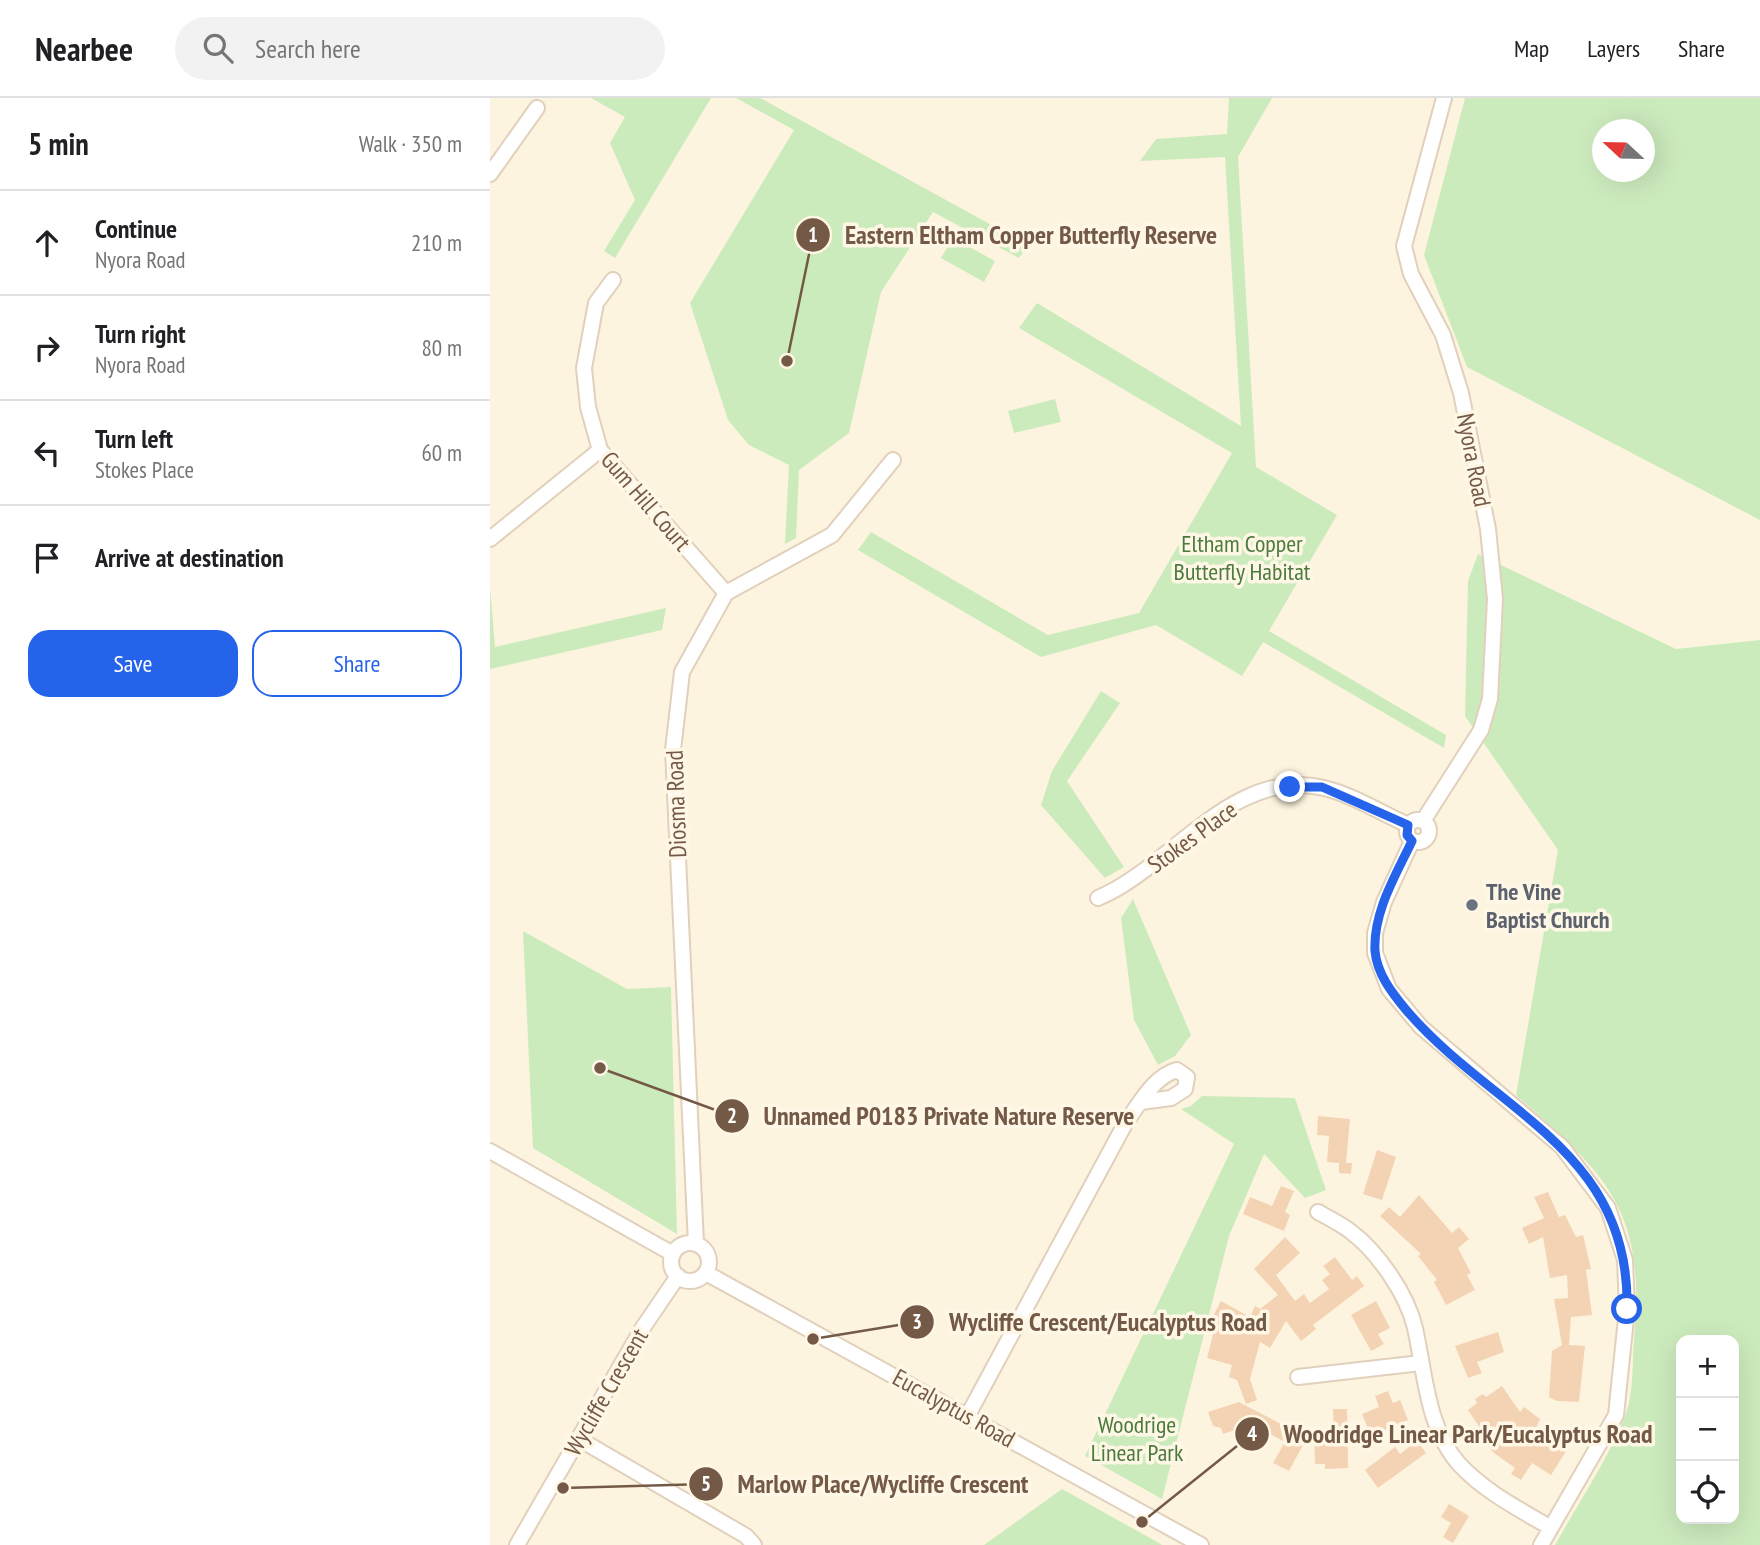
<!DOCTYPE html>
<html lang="en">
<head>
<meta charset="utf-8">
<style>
  :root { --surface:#fff; --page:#f2f2f2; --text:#202124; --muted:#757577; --line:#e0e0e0; --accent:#2563eb }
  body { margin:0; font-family:"PT Sans Narrow",sans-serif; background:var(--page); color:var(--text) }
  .controls { position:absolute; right:21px; bottom:21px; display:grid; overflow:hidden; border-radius:14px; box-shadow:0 7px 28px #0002 }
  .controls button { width:63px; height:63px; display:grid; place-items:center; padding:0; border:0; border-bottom:2px solid var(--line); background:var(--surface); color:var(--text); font:35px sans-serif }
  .compass { position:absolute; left:1102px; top:21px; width:63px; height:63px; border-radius:50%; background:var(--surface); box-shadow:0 7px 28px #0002; rotate:292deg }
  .stop { position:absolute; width:21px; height:21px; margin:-16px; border:5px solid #2563eb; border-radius:50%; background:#fff }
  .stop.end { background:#2563eb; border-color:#fff; box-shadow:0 2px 7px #0008 }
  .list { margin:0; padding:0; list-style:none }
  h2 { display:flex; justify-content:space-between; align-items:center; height:91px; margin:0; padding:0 28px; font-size:30px }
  h2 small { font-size:23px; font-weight:400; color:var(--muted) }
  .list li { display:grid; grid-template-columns:46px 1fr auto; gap:21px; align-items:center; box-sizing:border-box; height:105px; padding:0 28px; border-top:2px solid var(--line) }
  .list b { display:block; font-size:26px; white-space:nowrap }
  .list p { margin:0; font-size:23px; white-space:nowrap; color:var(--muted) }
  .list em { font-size:23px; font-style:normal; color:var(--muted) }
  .actions { display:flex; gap:14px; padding:21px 28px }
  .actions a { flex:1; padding:16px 0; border:2px solid var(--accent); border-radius:21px; text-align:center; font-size:24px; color:var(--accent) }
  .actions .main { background:var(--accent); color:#fff }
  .icon { flex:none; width:38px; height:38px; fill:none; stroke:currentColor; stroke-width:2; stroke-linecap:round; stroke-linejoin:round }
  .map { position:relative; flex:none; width:1270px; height:1447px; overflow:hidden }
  header { display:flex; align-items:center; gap:42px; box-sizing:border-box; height:98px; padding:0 35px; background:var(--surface); border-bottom:2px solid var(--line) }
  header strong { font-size:33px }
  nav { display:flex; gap:38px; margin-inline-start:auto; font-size:24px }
  .search { width:490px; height:63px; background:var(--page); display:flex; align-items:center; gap:18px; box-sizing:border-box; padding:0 24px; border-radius:38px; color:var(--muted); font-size:26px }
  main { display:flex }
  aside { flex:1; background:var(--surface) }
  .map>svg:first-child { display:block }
</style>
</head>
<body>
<header>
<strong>Nearbee</strong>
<div class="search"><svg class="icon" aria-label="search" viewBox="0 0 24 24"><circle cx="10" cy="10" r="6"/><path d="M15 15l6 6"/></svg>Search here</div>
<nav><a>Map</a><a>Layers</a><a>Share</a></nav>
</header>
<main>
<aside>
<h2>5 min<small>Walk · 350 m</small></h2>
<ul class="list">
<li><svg class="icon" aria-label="ahead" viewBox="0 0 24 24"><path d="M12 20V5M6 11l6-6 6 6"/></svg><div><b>Continue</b><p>Nyora Road</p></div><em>210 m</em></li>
<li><svg class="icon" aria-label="right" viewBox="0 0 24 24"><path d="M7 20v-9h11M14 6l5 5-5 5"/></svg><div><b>Turn right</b><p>Nyora Road</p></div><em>80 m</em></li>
<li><svg class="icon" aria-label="left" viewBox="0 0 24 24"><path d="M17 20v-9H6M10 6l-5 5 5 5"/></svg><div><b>Turn left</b><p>Stokes Place</p></div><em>60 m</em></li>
<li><svg class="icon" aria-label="arrive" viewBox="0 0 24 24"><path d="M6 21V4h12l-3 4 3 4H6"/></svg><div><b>Arrive at destination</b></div></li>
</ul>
<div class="actions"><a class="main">Save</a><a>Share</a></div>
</aside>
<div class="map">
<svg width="1270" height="1447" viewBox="0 0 1270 1447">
  <rect width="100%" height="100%" fill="#fdf4df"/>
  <path fill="#ccebbd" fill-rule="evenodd" d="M101 0H221L125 160 114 153 145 102 120 45 135 19Z
    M246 0H270L538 147 529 160 443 114 391 194 359 335 309 372 306 440 295 446 299 367 259 347 238 322 200 205 304 32Z
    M739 0H782L748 59 766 369 847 417 779 533 956 637 954 650 773 544 752 578 666 527 551 559 368 452 381 434 558 537 649 515 742 355 529 230 547 205 751 328 735 59 650 63 666 41 737 36Z
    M975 0H1270V422L977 269 934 157ZM1112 32H1154V74H1112Z
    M463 140 505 163 494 184 451 160Z
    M565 301 571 324 524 335 518 313Z
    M988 456 1186 551 1270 542V1447H1065C1087 1407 1121 1357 1136 1315 1144 1293 1142 1265 1144 1241 1156 1112 1118 1078 1026 997L1068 752 975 618 978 483ZM1191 1242H1244V1421H1191Z
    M0 488 5 549 176 510 172 532 0 571Z
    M611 593 630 605 577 683 634 769 615 780 551 707 562 673Z
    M643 801 701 937 685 958 668 967 644 922 631 820Z
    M33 833 137 891 181 889 187 1136 43 1050Z
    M712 998 805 1000 836 1092 815 1100 774 1056 739 1138 672 1401 595 1358 744 1046 691 1011 701 1008Z
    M572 1391 669 1445 672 1447H494Z"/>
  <path fill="#f4d3b5" d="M828 1018 860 1021 856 1065H862L861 1076 849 1075V1065L837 1064 839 1038 827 1037Z
    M887 1052 906 1059 892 1102 873 1096Z
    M791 1088 804 1093 795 1114 800 1117 794 1133 753 1116 760 1099 782 1108Z
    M1058 1094 1069 1119 1075 1117 1086 1139 1093 1137 1101 1171 1096 1172 1102 1217 1081 1219 1079 1247 1095 1248 1089 1304 1067 1303 1059 1299 1062 1253 1072 1247 1064 1201 1078 1200 1077 1177 1060 1180 1053 1139 1039 1146 1032 1130 1054 1120 1044 1099Z
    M929 1097 962 1135 969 1129 979 1141 968 1150 981 1175 977 1177 985 1192 956 1207 944 1184 947 1182 928 1158 931 1156 890 1118 899 1109 910 1119Z
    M795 1139 810 1155 786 1177 805 1203 814 1196 820 1205 839 1191 832 1182 840 1176 833 1168 845 1159 862 1182 867 1178 874 1188 823 1227 826 1231 811 1243 796 1223 780 1250 770 1244 760 1281 767 1302 756 1306 747 1282 739 1279 742 1267 717 1260 727 1221 723 1218 731 1203 760 1219 765 1208 770 1211 788 1197 764 1171Z
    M886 1203 900 1230 888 1236 894 1246 881 1253 861 1217Z
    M1008 1234 1014 1254 987 1264 992 1275 978 1280 965 1248Z
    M1012 1288 1030 1314 1034 1309 1050 1321 1046 1330 1080 1347 1061 1377 1042 1365 1031 1382 1021 1376 1025 1370 1004 1355 990 1339 994 1336 978 1312 987 1305 985 1301 993 1296 996 1299Z
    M898 1293 903 1305 910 1302 918 1322 881 1338 872 1316 889 1309 885 1298Z
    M749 1304 806 1334 809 1328 820 1334 799 1373 783 1365 795 1344 771 1331 776 1322 733 1336 731 1330 723 1328 718 1314Z
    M843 1311H857L858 1370 835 1371V1366H825L824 1336H844Z
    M927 1343 936 1355 888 1390 875 1372 905 1349 910 1356Z
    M959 1406 979 1418 963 1445 953 1439 961 1425 951 1419Z"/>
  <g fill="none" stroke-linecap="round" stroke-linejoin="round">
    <g stroke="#e1d0bb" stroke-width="18">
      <path id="minor" d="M0 76 47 10
        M123 182 106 205 94 270 98 309 110 352 236 495
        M0 441 110 352
        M917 733a11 11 0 1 1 22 0a11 11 0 1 1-22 0Z
        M933 723 991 632 1000 601 1005 501 998 431 971 295 953 237 921 176 914 148 954 0
        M922 743 894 804 885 835V855L899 891 931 929 1072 1049 1118 1110 1135 1162 1137 1211 1126 1317 1051 1447
        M608 800C682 769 743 668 834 690 863 697 891 715 918 727
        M0 1053 183 1156
        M828 1114C839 1120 851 1126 860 1133 888 1154 917 1196 925 1230 935 1275 937 1330 969 1366 995 1394 1029 1411 1061 1430
        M181 1164a19 19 0 1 1 38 0a19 19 0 1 1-38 0Z
        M206 1146 183 652 192 574 236 495 342 437 403 362
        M216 1175 711 1447
        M808 1279 931 1265
        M478 1317 636 1024C651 1004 663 979 687 972L697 979 695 991 681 1000 651 1004
        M89 1341 256 1438 264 1447
        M27 1447 152 1231 188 1178"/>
    </g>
    <use href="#minor" stroke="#fff" stroke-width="14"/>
  </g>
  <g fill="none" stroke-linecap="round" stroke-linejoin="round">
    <path stroke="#2563eb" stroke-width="9" d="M800 689H832L918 727 917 737 922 743C906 777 883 814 885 853 887 876 902 895 917 913 1004 1014 1141 1052 1137 1211"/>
  </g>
  <circle fill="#6b7280" stroke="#fff7e6" stroke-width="2.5" cx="982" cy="807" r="7"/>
  <g text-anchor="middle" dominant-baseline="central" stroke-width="7" stroke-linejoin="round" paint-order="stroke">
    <g font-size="24" fill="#745a46" stroke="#fff7e6">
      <text transform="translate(984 362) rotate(79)">Nyora Road</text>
      <text transform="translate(156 403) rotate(49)">Gum Hill Court</text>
      <text transform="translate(186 706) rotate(-92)">Diosma Road</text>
      <text transform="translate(702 739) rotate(-36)">Stokes Place</text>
      <text transform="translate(116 1294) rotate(-60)">Wycliffe Crescent</text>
      <text transform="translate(464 1310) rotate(29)">Eucalyptus Road</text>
    </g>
    <g font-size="24" fill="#4b7a3d" stroke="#fff7e6">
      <text x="752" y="445">Eltham Copper<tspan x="752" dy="28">Butterfly Habitat</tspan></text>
      <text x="647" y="1326">Woodrige<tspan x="647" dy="28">Linear Park</tspan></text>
    </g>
    <g font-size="24" font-weight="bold" fill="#5b616d" stroke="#fff7e6" text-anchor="start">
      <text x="996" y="793">The Vine<tspan x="996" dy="28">Baptist Church</tspan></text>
    </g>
  </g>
  <path fill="none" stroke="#745a46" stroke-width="2.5" d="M297 263L323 137M110 970L242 1018M323 1241L427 1224M652 1424L762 1336M73 1390L216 1386"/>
  <g fill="#745a46" stroke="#fff7e6" stroke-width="2.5">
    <circle cx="297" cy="263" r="7"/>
    <circle cx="110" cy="970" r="7"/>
    <circle cx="323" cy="1241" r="7"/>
    <circle cx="652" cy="1424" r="7"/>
    <circle cx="73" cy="1390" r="7"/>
    <circle cx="323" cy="137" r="18"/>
    <circle cx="242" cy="1018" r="18"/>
    <circle cx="427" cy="1224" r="18"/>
    <circle cx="762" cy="1336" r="18"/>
    <circle cx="216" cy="1386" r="18"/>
  </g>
  <g font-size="21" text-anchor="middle" font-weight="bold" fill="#fff">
    <text x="323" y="144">1</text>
    <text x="242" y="1025">2</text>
    <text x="427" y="1231">3</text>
    <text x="762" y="1343">4</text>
    <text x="216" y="1393">5</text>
  </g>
  <g font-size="26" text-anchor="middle" font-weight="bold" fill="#745a46" stroke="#fff7e6" stroke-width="7" stroke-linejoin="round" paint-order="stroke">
    <text x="541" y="146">Eastern Eltham Copper Butterfly Reserve</text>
    <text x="459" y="1027">Unnamed P0183 Private Nature Reserve</text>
    <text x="618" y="1233">Wycliffe Crescent/Eucalyptus Road</text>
    <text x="978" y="1345">Woodridge Linear Park/Eucalyptus Road</text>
    <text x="393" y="1395">Marlow Place/Wycliffe Crescent</text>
  </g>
</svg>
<div class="controls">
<button>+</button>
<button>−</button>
<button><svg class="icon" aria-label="locate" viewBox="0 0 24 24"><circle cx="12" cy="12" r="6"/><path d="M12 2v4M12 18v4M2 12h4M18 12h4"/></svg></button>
</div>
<svg class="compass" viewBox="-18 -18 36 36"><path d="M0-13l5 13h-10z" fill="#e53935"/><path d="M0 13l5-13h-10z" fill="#757577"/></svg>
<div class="stop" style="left:1137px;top:1211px"></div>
<div class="stop end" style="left:800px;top:689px"></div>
</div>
</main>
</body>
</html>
